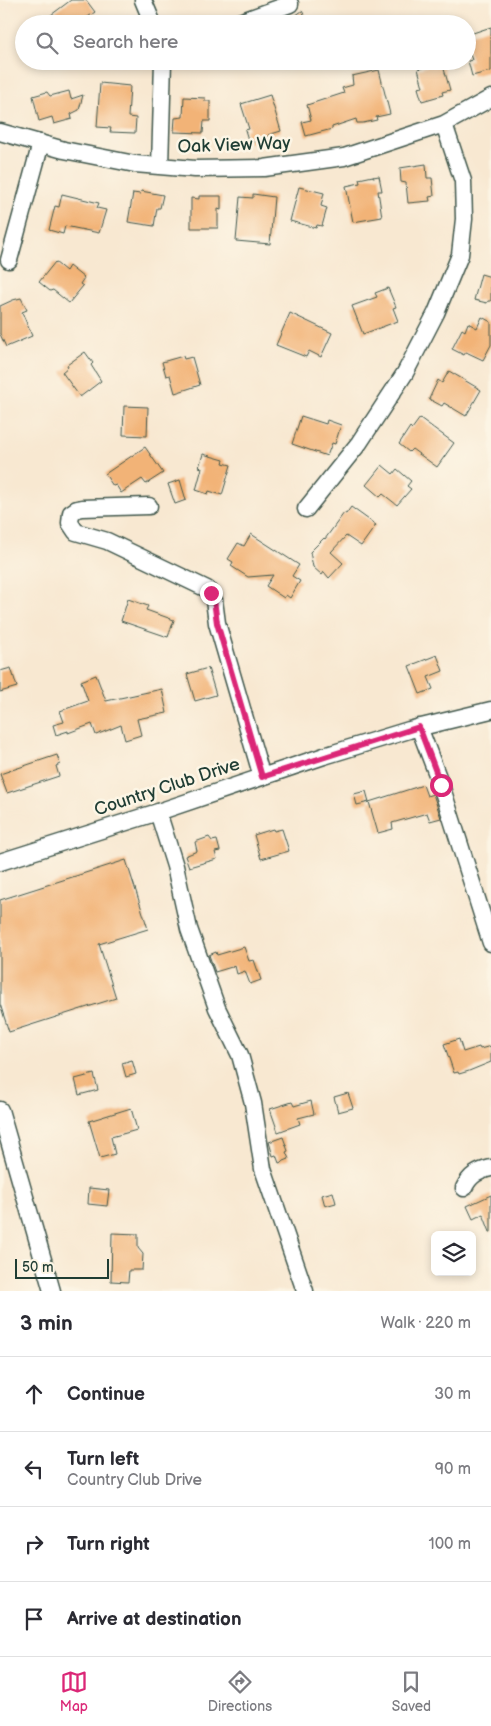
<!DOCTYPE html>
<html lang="en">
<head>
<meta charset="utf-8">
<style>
  :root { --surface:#fff; --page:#f7f7f7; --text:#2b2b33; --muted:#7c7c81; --line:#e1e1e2; --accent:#db2777 }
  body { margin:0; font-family:"Balsamiq Sans",sans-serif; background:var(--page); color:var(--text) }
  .controls { position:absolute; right:15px; bottom:15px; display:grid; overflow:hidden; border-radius:8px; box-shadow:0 2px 8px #0003 }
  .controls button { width:45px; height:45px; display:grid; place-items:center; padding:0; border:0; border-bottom:1px solid var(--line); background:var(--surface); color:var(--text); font:25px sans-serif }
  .scale { position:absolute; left:15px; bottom:12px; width:94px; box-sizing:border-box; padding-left:5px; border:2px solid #1f3d34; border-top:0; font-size:14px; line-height:18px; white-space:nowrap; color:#1f3d34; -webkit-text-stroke:4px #fcf5e5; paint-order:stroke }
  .stop { position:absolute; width:15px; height:15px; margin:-11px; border:4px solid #db2777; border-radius:50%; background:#fff }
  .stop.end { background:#db2777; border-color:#fff; box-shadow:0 1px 5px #0008 }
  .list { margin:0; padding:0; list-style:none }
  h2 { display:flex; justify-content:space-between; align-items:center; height:65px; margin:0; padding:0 20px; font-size:21px }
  h2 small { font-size:16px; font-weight:400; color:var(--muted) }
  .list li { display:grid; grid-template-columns:32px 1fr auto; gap:15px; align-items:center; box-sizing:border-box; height:75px; padding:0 20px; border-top:1px solid var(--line) }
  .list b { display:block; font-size:19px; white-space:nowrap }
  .list p { margin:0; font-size:16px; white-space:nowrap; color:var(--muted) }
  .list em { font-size:16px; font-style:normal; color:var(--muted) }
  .icon { flex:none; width:28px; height:28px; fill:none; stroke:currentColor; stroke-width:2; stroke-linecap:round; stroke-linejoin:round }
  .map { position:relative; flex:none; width:491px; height:1291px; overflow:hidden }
  .search { position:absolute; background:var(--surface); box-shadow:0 2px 8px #0003; left:15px; right:15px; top:15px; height:55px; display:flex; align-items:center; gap:12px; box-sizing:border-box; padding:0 18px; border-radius:28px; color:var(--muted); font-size:19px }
  .sheet { height:365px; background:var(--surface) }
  nav { display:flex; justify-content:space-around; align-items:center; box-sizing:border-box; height:70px; border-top:1px solid var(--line); background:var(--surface); font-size:14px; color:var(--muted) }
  nav a { display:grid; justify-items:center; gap:2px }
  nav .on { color:var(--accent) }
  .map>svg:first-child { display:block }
</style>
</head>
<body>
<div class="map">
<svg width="491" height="1291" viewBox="0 0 491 1291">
  <rect width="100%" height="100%" fill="#fcf5e5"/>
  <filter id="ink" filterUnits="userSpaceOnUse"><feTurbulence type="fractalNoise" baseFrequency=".02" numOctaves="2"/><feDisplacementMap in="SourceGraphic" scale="10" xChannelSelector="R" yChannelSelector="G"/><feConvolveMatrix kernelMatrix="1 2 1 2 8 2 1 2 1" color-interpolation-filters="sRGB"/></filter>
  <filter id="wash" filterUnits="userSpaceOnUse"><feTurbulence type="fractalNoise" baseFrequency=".0096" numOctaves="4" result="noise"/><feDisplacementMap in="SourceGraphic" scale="20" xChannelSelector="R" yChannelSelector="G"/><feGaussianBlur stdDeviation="1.12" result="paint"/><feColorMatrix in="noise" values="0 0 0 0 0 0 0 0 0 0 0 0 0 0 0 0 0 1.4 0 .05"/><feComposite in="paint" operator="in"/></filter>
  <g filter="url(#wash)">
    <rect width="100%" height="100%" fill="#f8e8d1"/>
    <g id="blocks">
      <path fill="#f2b377" d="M71 0H86L95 12 78 24H39Z
        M302 11 310 24H283Z
        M491 27V71L472 76 468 61 472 60 467 46V35Z
        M442 62 450 90 442 92 443 95 422 101 418 88 423 87 418 69Z
        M379 70 390 114 376 117 377 120 363 123H357L356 119 332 127V129L306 136 302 122 311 120 307 105 344 93 342 88 353 85 352 76Z
        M100 83 130 86 128 117 136 118 135 133 110 132 111 128 97 127Z
        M69 91 71 99 83 95 79 110 71 114 72 119 54 124 52 117 39 121 33 96 47 92 50 96Z
        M270 95 281 131 268 135 269 138 249 143 245 130 249 129 241 104Z
        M184 97 205 98V101H210V121H204L203 133 174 132 175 118 183 117Z
        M426 164 427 178H432L434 196 429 197 430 201 408 203 406 183 401 182 400 168Z
        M373 176V177L379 176 382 191H378L382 217 353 222 346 186 360 183 359 179Z
        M299 187 324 193 321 206 327 208 322 226 317 225 316 228 290 221Z
        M141 191 163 195 160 208H157L154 226 128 222 133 193 140 194Z
        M62 194 99 203 97 208 106 210 99 233 65 226 63 234 49 230 55 206 59 207Z
        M253 194 274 197 270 244 236 241 240 197 253 198Z
        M199 196H221V210L218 209V228H191V198L199 199Z
        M55 262 66 271 69 266 84 278 80 284 83 286 69 303 53 290 50 291 39 282Z
        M481 274 491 277V301H488L487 303 474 300Z
        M388 288 396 307 393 308 398 321 363 334 352 306 377 297 375 293Z
        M21 298 27 310 22 312 32 336 6 347 0 334V306L13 300Z
        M290 313 332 333 321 357 309 351 306 357 276 345Z
        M482 317 491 322V345L483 360 466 352 464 355 452 349 462 329 465 331 468 323 477 328Z
        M85 352 93 363 91 365 101 381 80 397 62 372 68 367 67 365Z
        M183 356 184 359 192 357 200 385 175 393 170 375 166 376 162 362Z
        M449 371 481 390 466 416 444 403 442 406 429 399 438 380 442 383Z
        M124 406 148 407 147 436 123 435Z
        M301 416 326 424 327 420 341 425 335 444 332 443 327 456 292 444Z
        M420 418 454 443 437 467 412 449 409 452 399 444 410 427 412 429Z
        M145 447 163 473 146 484 142 479 121 493 116 485 113 486 105 474Z
        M203 454 224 460 223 463 231 465 222 495 209 491 208 494 196 490 202 468 199 467Z
        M382 465 393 474 397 469 411 481 407 486 411 489 397 505 383 494 380 497 366 485Z
        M180 480 186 500 175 504 168 484Z
        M351 507 376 525 361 546 346 536 331 552 343 563 329 578 324 572 322 575 313 567 310 552 324 538 325 539 344 513 346 514Z
        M251 534 299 565 292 576 300 581 290 598 286 595 284 598 266 586 273 575 248 577 231 566 233 562 228 559 238 543 244 546Z
        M128 599 148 606 146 610 174 620 168 637 121 621Z
        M437 655 443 671 428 677 433 689 420 694 409 666Z
        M11 668 17 687 0 692V671Z
        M208 668 216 695 195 701 187 674Z
        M96 675 106 701 162 689 167 713 137 719 141 735 125 740 121 725 96 735 92 724 68 733V731L56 735 53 725 64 722 60 711 88 701 81 681Z
        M57 755 60 764 56 766 59 776 7 793 0 774Z
        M423 785 427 796 433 794 441 818 430 821 427 813 392 823 393 829 378 833 369 802Z
        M366 791 369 802 357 805 354 794Z
        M273 829 274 831 282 829 289 851 261 859 254 835Z
        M209 837 212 841 217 840 220 851 215 852 217 859 189 867 185 856 197 851 195 842Z
        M126 860 148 929 99 944 116 998 9 1032 0 1004V900Z
        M244 947 249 961 254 960 261 980 250 984 245 971 237 974 235 966 215 972 209 955 216 952 217 955Z
        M459 1039 463 1052 479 1047 480 1049 491 1046V1062L469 1071 459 1074 458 1072 454 1073 444 1044Z
        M132 1060 136 1074 126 1077 122 1063Z
        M94 1074 98 1090 79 1095 75 1079Z
        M348 1093 353 1108 338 1112 334 1097Z
        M311 1101 314 1114 298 1118 300 1124 278 1132 270 1109 292 1102 294 1106Z
        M131 1108 137 1130 111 1137 115 1154 100 1158 89 1121Z
        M283 1137 288 1151 286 1152 289 1159 279 1163 276 1155 273 1156 269 1142Z
        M89 1188 109 1190 107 1206 88 1204Z
        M333 1192 336 1203 325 1206 322 1195Z
        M491 1195V1232H490L483 1214 473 1219 467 1206Z
        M112 1233 138 1234V1248L143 1254 142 1270H129L128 1282 111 1281Z"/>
    </g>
  </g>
  <g filter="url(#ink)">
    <use href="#blocks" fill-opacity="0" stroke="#40574c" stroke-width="1"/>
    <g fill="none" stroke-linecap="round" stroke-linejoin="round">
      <g stroke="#40574c" stroke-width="19">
        <path id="minor" d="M143 0 153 24
          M234 24 290 4
          M0 132 64 150 135 164 195 169 264 168 344 157 444 124 491 98
          M160 166 163 61
          M9 260 41 143
          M149 506 82 508 77 509 71 513 70 523 76 532 107 541 207 589 214 600 217 623 262 777
          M306 509 359 443 405 373 436 313 460 255 464 219 463 181 444 124
          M419 727 441 785 491 943
          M158 812 175 866 189 929 217 1008 240 1055 253 1103 263 1169 305 1291
          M0 862 158 812 324 756 409 730 491 710
          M0 1110 52 1291
          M464 1188C470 1175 478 1171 491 1168"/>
      </g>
      <use href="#minor" stroke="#fff" stroke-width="16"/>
    </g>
  </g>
  <g fill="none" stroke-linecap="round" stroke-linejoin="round" filter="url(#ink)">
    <path stroke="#db2777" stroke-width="6" d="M211 593 214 600 217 623 262 777 419 727 441 785"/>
  </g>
  <g text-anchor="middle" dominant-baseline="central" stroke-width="5" stroke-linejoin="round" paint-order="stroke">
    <g font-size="18" fill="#1f3d34" stroke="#fcf5e5">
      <text transform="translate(234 145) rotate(-2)">Oak View Way</text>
      <text transform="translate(167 787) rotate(-18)">Country Club Drive</text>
    </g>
  </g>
</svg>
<div class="controls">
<button><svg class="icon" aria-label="layers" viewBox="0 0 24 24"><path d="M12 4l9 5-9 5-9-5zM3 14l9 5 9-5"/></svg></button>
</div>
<div class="scale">50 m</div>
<div class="stop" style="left:441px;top:785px"></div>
<div class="stop end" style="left:211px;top:593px"></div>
<div class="search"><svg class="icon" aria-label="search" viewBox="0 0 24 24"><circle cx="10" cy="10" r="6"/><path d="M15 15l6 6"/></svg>Search here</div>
</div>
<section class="sheet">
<h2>3 min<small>Walk · 220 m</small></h2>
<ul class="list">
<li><svg class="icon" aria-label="ahead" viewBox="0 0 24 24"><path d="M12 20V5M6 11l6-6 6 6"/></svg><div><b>Continue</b></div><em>30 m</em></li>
<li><svg class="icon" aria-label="left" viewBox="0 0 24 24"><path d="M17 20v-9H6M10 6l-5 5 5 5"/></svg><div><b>Turn left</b><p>Country Club Drive</p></div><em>90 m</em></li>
<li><svg class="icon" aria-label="right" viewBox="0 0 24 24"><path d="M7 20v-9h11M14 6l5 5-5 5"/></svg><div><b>Turn right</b></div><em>100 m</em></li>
<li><svg class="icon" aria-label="arrive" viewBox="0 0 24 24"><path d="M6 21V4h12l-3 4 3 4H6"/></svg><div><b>Arrive at destination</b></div></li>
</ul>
</section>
<nav>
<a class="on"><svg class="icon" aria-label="map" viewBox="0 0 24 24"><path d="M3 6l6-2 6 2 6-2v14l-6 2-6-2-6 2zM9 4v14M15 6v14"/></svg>Map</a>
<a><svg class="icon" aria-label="directions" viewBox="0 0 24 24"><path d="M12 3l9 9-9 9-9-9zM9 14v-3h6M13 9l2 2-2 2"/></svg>Directions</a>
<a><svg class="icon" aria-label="saved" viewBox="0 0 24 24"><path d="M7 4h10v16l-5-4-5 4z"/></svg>Saved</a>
</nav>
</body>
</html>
